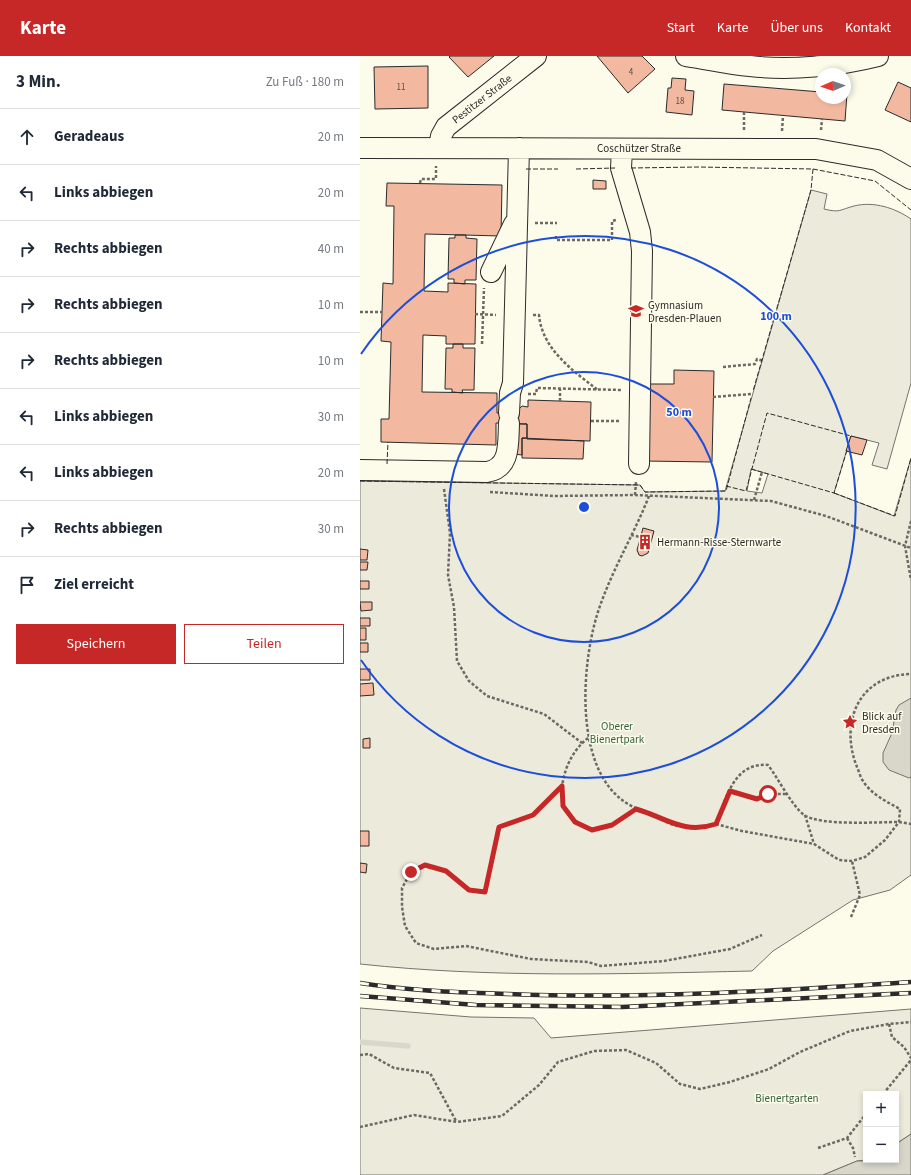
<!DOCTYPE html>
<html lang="de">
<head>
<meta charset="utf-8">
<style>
  :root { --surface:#fff; --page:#f2f2f3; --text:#1f2937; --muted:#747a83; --line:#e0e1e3; --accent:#c62828 }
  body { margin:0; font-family:"Source Sans 3",sans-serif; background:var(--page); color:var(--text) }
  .controls { position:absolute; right:12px; bottom:12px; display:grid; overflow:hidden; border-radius:0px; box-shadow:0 2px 6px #0003 }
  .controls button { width:36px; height:36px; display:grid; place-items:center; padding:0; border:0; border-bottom:1px solid var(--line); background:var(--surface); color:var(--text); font:20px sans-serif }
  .compass { position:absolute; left:455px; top:12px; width:36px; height:36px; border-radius:50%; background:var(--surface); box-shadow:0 2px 6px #0003; rotate:268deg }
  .stop { position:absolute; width:12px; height:12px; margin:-9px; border:3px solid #c62828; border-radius:50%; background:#fff }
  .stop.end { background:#c62828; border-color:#fff; box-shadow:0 1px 4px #0008 }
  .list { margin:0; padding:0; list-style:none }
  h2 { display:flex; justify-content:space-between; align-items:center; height:52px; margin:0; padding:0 16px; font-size:17px }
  h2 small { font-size:13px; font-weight:400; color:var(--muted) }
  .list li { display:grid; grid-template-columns:26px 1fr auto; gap:12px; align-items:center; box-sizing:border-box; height:56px; padding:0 16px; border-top:1px solid var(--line) }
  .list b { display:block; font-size:15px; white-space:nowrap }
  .list em { font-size:13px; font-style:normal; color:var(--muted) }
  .actions { display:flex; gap:8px; padding:12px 16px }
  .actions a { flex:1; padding:9px 0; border:1px solid var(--accent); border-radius:0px; text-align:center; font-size:14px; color:var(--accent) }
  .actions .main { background:var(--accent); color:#fff }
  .icon { flex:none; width:22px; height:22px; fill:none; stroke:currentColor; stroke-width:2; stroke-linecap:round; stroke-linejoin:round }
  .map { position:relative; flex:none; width:551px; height:1119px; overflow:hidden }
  header { display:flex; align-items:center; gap:24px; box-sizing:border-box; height:56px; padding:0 20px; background:var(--accent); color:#fff }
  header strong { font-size:19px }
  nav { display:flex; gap:22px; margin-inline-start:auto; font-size:14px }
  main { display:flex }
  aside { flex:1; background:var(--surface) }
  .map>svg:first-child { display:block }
</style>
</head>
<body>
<header>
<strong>Karte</strong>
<nav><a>Start</a><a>Karte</a><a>Über uns</a><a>Kontakt</a></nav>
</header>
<main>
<aside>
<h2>3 Min.<small>Zu Fuß · 180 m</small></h2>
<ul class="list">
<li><svg class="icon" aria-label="ahead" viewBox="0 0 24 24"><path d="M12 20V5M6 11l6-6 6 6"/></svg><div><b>Geradeaus</b></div><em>20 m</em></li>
<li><svg class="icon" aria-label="left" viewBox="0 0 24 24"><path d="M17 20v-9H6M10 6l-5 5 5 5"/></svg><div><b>Links abbiegen</b></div><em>20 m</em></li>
<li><svg class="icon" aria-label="right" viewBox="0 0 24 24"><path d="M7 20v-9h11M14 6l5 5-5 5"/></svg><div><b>Rechts abbiegen</b></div><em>40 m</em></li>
<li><svg class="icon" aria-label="right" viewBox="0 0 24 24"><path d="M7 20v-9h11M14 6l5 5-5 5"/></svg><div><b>Rechts abbiegen</b></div><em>10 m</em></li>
<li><svg class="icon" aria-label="right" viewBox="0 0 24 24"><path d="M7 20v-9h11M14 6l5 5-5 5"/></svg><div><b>Rechts abbiegen</b></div><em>10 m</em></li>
<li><svg class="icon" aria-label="left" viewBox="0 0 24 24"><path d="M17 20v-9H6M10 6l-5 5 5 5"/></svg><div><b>Links abbiegen</b></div><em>30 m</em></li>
<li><svg class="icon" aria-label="left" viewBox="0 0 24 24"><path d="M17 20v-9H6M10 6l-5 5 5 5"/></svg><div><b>Links abbiegen</b></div><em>20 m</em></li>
<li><svg class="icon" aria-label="right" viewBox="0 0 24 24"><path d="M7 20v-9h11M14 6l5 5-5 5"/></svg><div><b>Rechts abbiegen</b></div><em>30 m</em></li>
<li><svg class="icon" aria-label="arrive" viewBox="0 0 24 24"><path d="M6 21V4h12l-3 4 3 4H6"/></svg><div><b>Ziel erreicht</b></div></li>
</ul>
<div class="actions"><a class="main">Speichern</a><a>Teilen</a></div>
</aside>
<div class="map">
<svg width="551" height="1119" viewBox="0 0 551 1119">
  <rect width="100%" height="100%" fill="#fdfbea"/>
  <path fill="#ecebdb" stroke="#74746e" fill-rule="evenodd" d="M451 134 467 138 464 153C480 157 479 154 494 150 514 145 535 152 551 163V327L527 413 512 409 519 387 491 380 474 437 534 460 551 402V819L530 834 493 844 413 895 392 915C261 918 130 922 0 908V425L280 429 285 436 365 435ZM391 413 408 418 402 437 387 435Z
    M0 952 111 961 174 962 191 982 551 953V1078L536 1088V1038H506V1104L497 1105 463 1119H0Z"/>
  <path fill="#d8d7c9" stroke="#74746e" d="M551 642V721L549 722 529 714 523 706V697L532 677 536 654 539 649Z
    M551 1078V1119H463L497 1105 536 1104V1088Z"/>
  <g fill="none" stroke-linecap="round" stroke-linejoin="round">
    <path stroke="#d8d7c9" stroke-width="5.5" d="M0 986 48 990"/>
  </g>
  <path fill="#f2b8a0" stroke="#2b2b2b" d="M134 0 108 21 89 1 90 0Z
    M237 0H282L295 13 268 37Z
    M68 10V52L15 53 14 11Z
    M312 22 326 23 325 34 334 35 332 59 306 56 308 32H311Z
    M538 26 551 32V66L525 54Z
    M364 28 461 36V42H485V38H487L485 65 362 54Z
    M233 124 246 125V133H233Z
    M27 127 142 129 141 180 65 178 64 235 88 236V227L116 228 115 288H86V280L63 279 62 336 137 337V357L158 358 159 353 162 350 168 351V344L231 346 230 385 167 383V368L136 367V389L21 386V363H29L31 286 21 285 23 227 33 228 34 150H26Z
    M95 179H106V182L117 183 116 224H105V228L94 227V223H88L89 182H95Z
    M93 288H103V292H115L114 334H102L103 337 92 336V333H85L86 292H93Z
    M314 314 354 315 352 406 284 405 285 328H314Z
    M158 368H167V382H162V399L154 398Z
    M491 380 507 384 502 399 486 395Z
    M162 382 224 385 223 403 162 402Z
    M283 472 294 475 288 497 282 500 279 499 277 494Z
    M0 493 8 494 7 504H0Z
    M0 506H8L7 514H0Z
    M0 525H9V533H0Z
    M0 546H12V554L1 555Z
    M0 562H10V570H0Z
    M0 572H6V584H0Z
    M0 587H8V596H0Z
    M0 613H10V624H0Z
    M13 627 14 639 0 640V628Z
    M10 682V692H3V683Z
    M0 775H9V790H0Z
    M0 807 7 808 6 817 0 816Z"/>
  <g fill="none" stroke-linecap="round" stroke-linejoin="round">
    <g stroke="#2b2b2b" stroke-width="22">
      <path id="minor" d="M326 0C347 3 368 8 390 10 431 15 478 10 518 0
        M0 92 456 93 517 104 551 123
        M79 92 81 80 86 71 176 0
        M262 93 261 112 280 176 282 195 279 408
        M131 216 154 168
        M149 357 150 337 153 327 159 92
        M0 414 127 416C151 412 148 387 149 367"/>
    </g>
    <path stroke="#6a6964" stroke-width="2.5" stroke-dasharray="3 2" stroke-linecap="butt" d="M384 74V56
      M461 74 462 63
      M422 75 423 60
      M60 127 61 123H76V110
      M175 167H197
      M196 180V184H252V165L256 164
      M0 256H22
      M115 258 136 259
      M173 259H179C182 293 213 315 238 334
      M122 288 124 232
      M363 311 395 308 397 303 404 305
      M168 338H176L177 332 262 334
      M353 341 392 338
      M200 345V333
      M231 365H260
      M84 433 90 477 88 519 94 551 97 605 109 625 127 640 184 658 222 687
      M130 436 194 440 275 439 411 445 466 460 551 492
      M275 439 276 426
      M289 440C273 481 250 517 237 559 220 615 212 734 284 755 292 758 298 762 306 766 320 773 341 773 356 768 366 742 374 706 408 709 418 722 432 750 444 759 460 770 518 766 539 766L551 768
      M394 444 402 416
      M551 465 545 490 551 524
      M271 479 280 481
      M228 682C211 695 201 719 202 739 202 743 202 748 203 751 210 763 221 769 232 774L252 769 276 753
      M202 730 173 759 139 771 125 836 109 834 86 815 65 809 51 816 42 832V851L45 870 56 887 74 893 106 890 171 903 228 906 241 910 304 905 370 893 402 879
      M370 735 397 743 408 738H426
      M445 759 454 788
      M356 768 382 775 454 788 479 804 492 805 505 801 525 784 539 766 540 753C527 746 511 738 503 725 500 721 499 715 497 711 479 666 499 619 551 618
      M491 861 500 839 492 805
      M529 968 532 981 544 991 551 1002
      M0 999 9 998 34 1012 70 1017 96 1065
      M523 1038 551 1004
      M0 1071 54 1059 97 1066 142 1060 179 1029 198 1006 234 995 266 994 296 1007 320 1028 340 1033 370 1026 409 1013 440 996 490 975 529 968 551 966
      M487 1082 493 1092 495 1101
      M458 1092 487 1082 506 1058"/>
    <use href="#minor" stroke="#fdfbea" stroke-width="20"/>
    <g stroke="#2b2b2b" stroke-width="4.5">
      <path id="rail" d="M0 927C49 935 99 936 148 938 282 943 417 935 551 926
        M0 940 116 949 262 951 551 937"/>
    </g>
    <use href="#rail" stroke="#fdfbea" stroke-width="3" stroke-dasharray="9" stroke-linecap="butt"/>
    <path stroke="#2b2b2b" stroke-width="1" stroke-dasharray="5 2" stroke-linecap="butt" d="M271 112 338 111 453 113 451 134 393 335
      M166 113H198
      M216 113 255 112
      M453 113 515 125 551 154
      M27 408 28 386
      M391 413 474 437 487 394
      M0 425 280 429 285 436 366 435 391 342
      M366 430 386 435 407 357 491 380 490 382
      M474 437 535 460 551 402"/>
  </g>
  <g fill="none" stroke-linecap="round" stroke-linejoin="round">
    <path stroke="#c62828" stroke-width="5" d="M51 816 65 809 86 815 109 834 125 836 139 771 173 759 202 730 203 750 215 766 232 774 252 769 276 753C305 761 323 779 356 768L370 735 397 743 408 738"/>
  </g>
  <g fill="none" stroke="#1d4ed8" stroke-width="2">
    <circle cx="224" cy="451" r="135"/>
    <path d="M1 298A271 271 0 1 1 1 604"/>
  </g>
  <defs>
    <g id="school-bare" transform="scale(1.2)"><path d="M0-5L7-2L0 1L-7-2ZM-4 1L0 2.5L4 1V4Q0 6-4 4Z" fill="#c62828" stroke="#fdfbea" stroke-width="2.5" paint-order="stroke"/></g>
    <g id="building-bare" transform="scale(1.2)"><path d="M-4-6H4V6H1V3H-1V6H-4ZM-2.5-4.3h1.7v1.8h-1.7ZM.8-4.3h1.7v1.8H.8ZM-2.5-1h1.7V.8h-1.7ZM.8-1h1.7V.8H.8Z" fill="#c62828" stroke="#fdfbea" stroke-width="2.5" paint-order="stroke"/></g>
    <g id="sight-bare" transform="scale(1.2)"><path d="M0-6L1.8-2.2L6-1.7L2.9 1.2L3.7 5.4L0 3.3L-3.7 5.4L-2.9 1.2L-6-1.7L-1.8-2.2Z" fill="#c62828" stroke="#fdfbea" stroke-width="2.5" paint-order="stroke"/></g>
  </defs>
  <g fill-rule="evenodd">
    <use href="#school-bare" x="276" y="255"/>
    <use href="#building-bare" x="285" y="486"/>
    <use href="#sight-bare" x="490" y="666"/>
  </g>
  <g text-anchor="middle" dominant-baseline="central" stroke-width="3" stroke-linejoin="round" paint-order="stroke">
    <g font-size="9" fill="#5d4e48">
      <text x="271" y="16">4</text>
      <text x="41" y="31">11</text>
      <text x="320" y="45">18</text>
    </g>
    <g font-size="11" fill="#2b2b2b" stroke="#fdfbea">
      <text transform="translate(122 43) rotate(-38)">Pestitzer Straße</text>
      <text x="279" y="92">Coschützer Straße</text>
    </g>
    <g font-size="11" fill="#2b2b2b" stroke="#fdfbea" text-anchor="start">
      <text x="288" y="249">Gymnasium<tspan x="288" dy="13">Dresden-Plauen</tspan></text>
      <text x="297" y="486">Hermann-Risse-Sternwarte</text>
      <text x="502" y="660">Blick auf<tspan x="502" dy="13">Dresden</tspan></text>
    </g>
    <g font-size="11" fill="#34623c" stroke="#fdfbea">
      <text x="257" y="670">Oberer<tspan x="257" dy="13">Bienertpark</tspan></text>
      <text x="427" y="1042">Bienertgarten</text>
    </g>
  </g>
  <circle cx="224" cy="451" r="6" fill="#1d4ed8" stroke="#fdfbea" stroke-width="2"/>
  <g font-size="12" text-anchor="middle" font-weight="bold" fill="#1d4ed8" stroke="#fdfbea" stroke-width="3" stroke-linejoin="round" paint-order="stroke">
    <text x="416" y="264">100 m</text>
    <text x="319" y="360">50 m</text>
  </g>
</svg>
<div class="controls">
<button>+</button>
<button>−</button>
</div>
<svg class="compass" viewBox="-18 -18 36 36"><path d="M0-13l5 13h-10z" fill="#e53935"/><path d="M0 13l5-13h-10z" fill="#747a83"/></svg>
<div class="stop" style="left:408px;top:738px"></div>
<div class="stop end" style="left:51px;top:816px"></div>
</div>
</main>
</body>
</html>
